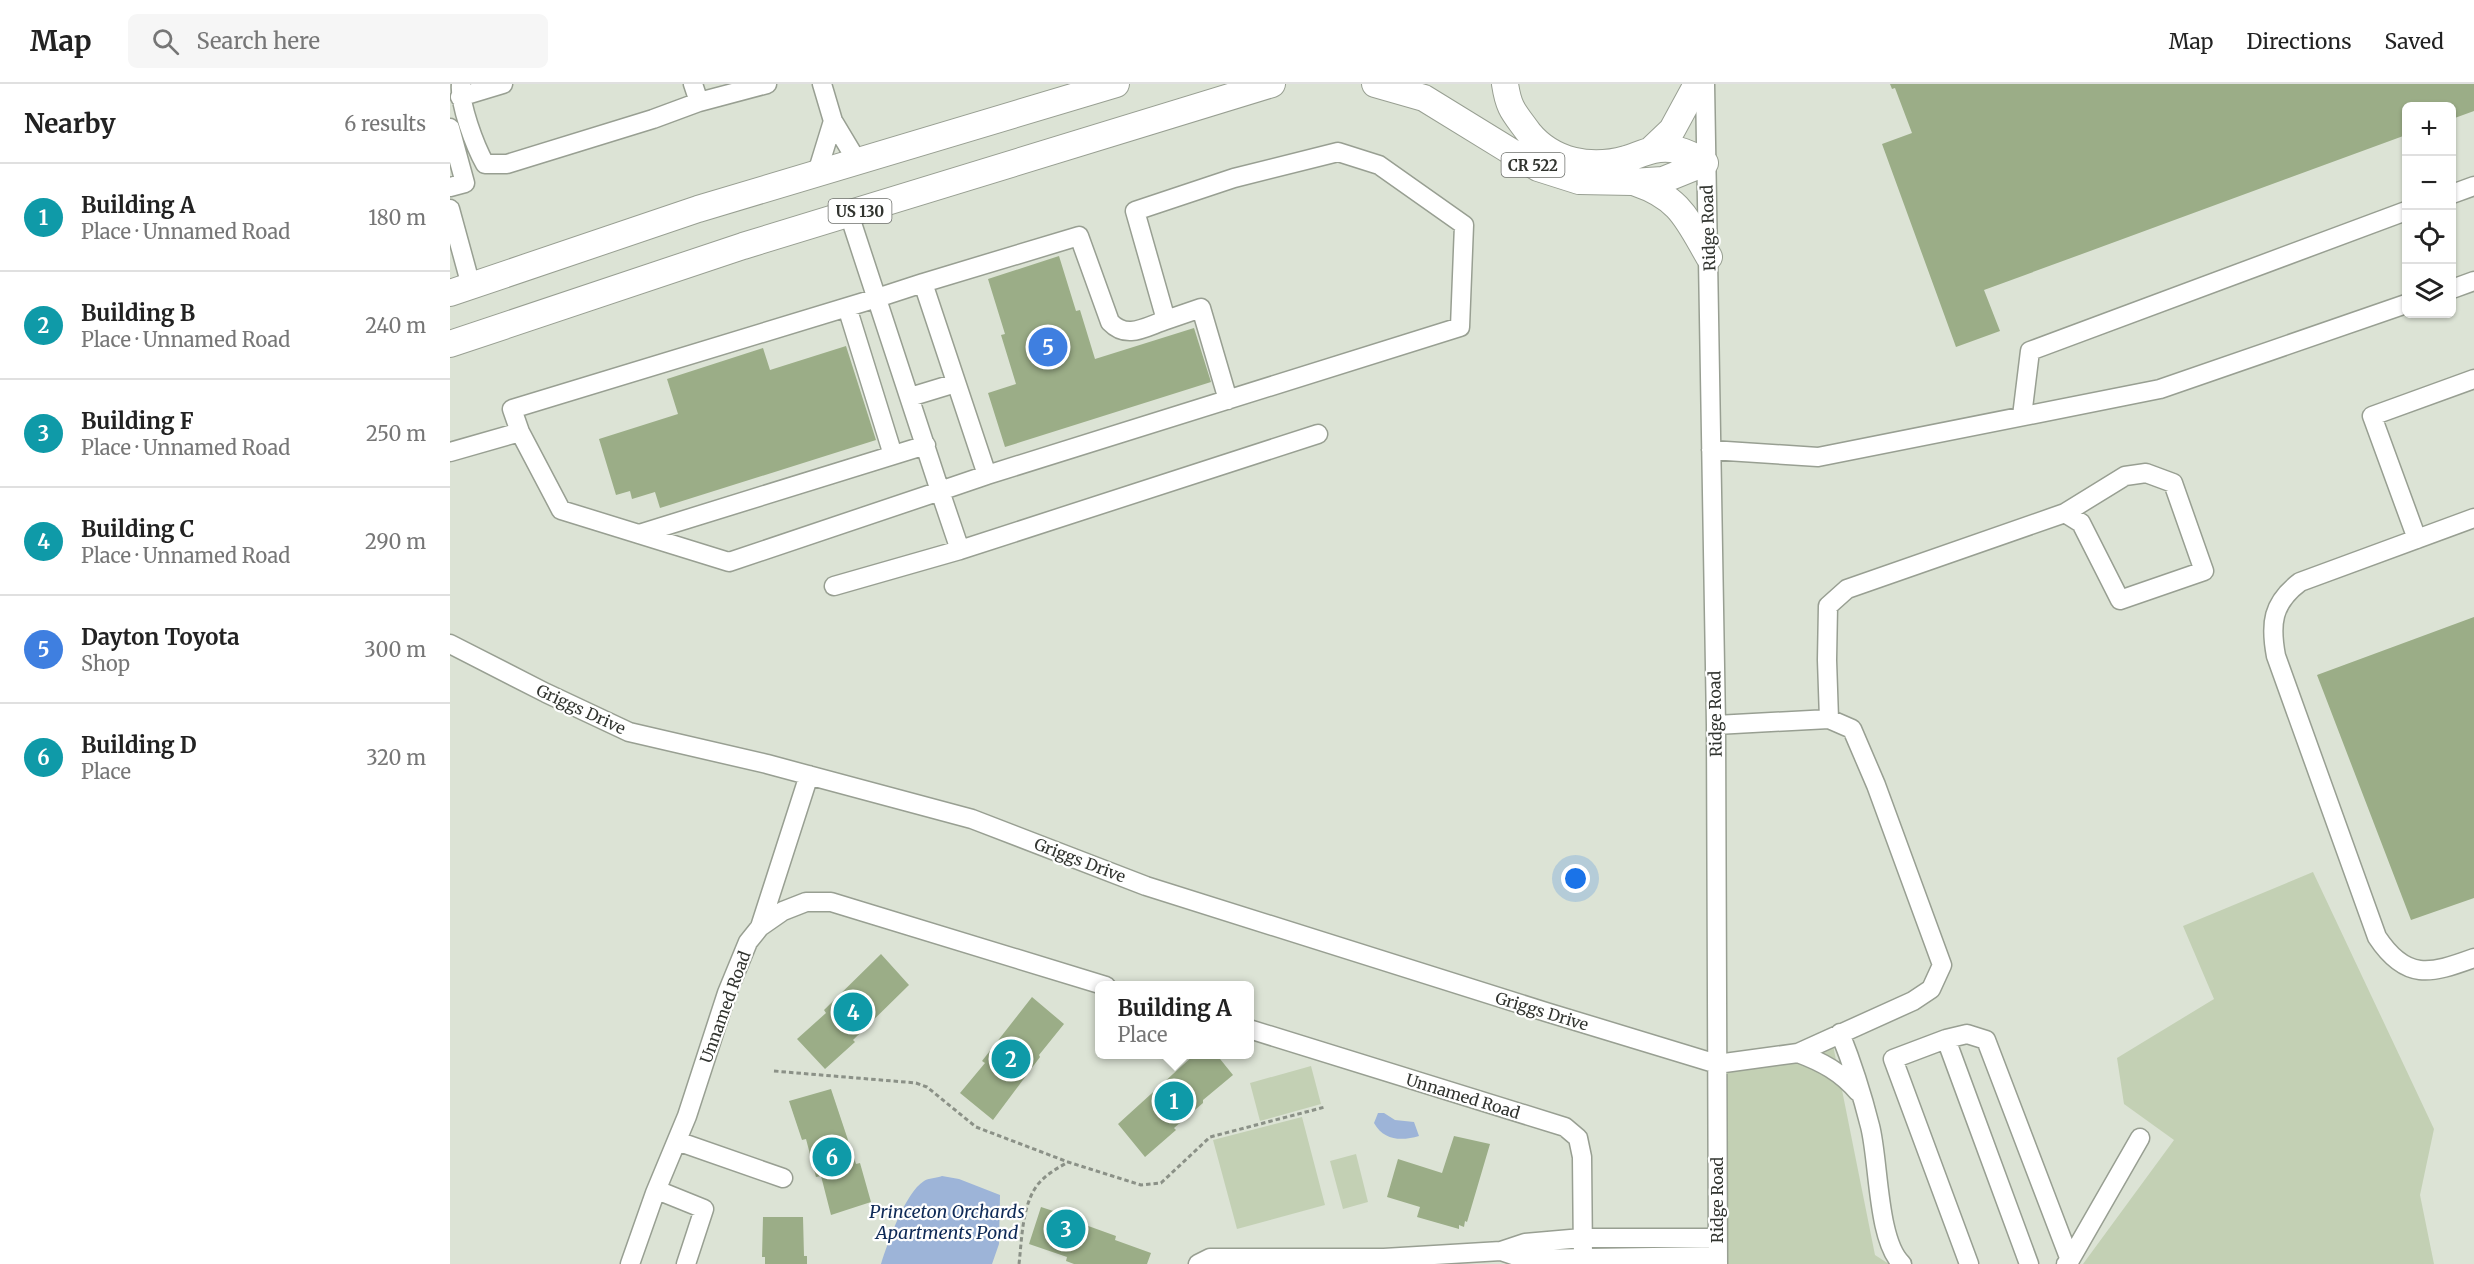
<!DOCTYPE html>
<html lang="en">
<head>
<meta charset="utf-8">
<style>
  :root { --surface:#fff; --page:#f6f6f6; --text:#222; --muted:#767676; --line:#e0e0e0; --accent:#b45309 }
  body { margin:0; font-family:Merriweather,serif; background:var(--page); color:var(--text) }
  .controls { position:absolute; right:18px; top:18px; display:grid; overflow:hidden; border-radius:9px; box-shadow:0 2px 4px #0004 }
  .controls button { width:54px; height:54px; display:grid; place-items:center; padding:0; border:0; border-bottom:2px solid var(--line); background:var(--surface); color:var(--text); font:30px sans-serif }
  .you { position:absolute; left:1126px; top:795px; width:21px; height:21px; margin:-15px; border:4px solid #fff; border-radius:50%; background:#1a73e8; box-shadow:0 0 0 9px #1a73e833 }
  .badge { display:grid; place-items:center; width:39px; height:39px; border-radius:50%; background:var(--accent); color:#fff; font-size:20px; font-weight:700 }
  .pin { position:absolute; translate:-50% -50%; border:3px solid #fff; box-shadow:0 2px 6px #0006 }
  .popup { position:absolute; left:645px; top:897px; width:159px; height:78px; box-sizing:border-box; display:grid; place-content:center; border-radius:9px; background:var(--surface); filter:drop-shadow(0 2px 4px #0005); font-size:20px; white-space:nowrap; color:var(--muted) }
  .popup b { font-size:22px; color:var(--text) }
  .popup::after { content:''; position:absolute; left:50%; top:100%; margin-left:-12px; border:12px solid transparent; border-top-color:var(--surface) }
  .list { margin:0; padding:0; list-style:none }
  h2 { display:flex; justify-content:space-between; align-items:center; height:78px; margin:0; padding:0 24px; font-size:26px }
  h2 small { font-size:20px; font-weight:400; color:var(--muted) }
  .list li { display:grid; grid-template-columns:39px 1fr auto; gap:18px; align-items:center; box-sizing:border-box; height:108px; padding:0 24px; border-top:2px solid var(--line) }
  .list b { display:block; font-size:22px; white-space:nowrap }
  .list p { margin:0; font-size:20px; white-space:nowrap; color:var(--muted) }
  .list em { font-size:20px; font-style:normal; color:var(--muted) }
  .icon { flex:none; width:33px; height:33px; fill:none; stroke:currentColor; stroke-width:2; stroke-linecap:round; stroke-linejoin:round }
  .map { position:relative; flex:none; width:2024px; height:1180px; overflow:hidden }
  header { display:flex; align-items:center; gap:36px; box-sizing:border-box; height:84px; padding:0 30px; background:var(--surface); border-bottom:2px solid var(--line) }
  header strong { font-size:28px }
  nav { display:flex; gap:33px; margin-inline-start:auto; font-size:21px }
  .search { width:420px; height:54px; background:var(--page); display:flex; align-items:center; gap:15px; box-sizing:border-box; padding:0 21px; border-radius:9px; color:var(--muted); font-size:22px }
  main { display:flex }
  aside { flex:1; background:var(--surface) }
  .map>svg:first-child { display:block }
</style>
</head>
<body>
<header>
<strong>Map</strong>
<div class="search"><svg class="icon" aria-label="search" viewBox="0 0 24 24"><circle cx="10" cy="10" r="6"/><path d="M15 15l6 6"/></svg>Search here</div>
<nav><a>Map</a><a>Directions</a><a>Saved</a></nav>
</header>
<main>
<aside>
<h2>Nearby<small>6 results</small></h2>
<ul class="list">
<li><span class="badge" style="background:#0f9aa8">1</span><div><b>Building A</b><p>Place · Unnamed Road</p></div><em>180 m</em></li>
<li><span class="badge" style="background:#0f9aa8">2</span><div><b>Building B</b><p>Place · Unnamed Road</p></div><em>240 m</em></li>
<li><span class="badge" style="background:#0f9aa8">3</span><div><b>Building F</b><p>Place · Unnamed Road</p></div><em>250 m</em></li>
<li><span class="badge" style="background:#0f9aa8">4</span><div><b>Building C</b><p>Place · Unnamed Road</p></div><em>290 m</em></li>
<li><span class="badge" style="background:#3f7fe0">5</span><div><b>Dayton Toyota</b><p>Shop</p></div><em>300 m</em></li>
<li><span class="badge" style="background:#0f9aa8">6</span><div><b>Building D</b><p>Place</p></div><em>320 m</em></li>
</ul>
</aside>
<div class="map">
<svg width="2024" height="1180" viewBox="0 0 2024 1180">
  <rect width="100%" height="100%" fill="#dce3d5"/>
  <path fill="#c3d0b4" d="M1863 788 1984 1045 1970 1111 1984 1180H1633L1724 1056 1674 1020 1667 974 1764 915 1733 842Z
    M1381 951 1425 1171 1439 1180H1276L1275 979Z
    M861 982 871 1020 810 1037 800 999Z
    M852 1033 875 1121 787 1145 763 1056Z
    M906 1070 918 1118 893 1125 880 1077Z"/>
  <path fill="#9db4d8" d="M928 1029H934L945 1036 964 1038 969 1052C952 1057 934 1057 924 1039Z
    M492 1092 509 1095 550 1111 549 1160 542 1180H431C438 1158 455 1109 474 1097 478 1094 487 1094 492 1092Z"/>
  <path fill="#9bad87" d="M1440 0H2024V27L2002 35V22H1956V51L1534 206 1550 247 1506 263 1432 60 1462 49 1445 4 1442 5Z
    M609 172 626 227 630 226 645 275 744 244 761 298 555 363 538 309 566 300 551 251 555 250 538 195Z
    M396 262 426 356 210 424 205 408 182 415 180 407 166 411 149 355 228 330 217 295 313 264 320 286Z
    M2024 533V814L1961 836 1867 591Z
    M431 870 459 901 403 956 405 958 375 985 347 955 376 929 374 926Z
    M582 913 614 940 589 971 590 973 543 1036 510 1009 535 979 532 977Z
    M745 970H766L783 991 753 1016V1019L724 1044 726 1046 695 1073 668 1040Z
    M381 1005 406 1080 410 1079 421 1118 381 1131 371 1092 366 1093 356 1055 352 1056 339 1017Z
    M1004 1052 1040 1060 1017 1138 1015 1137 1014 1143 1009 1141V1145L967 1133 970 1123 937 1113 948 1075 992 1089Z
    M591 1123 631 1136 630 1139 666 1152 665 1156 701 1169 697 1180H624L616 1177 617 1173 579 1160Z
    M313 1133H353L354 1172H357V1180H315V1173H312Z"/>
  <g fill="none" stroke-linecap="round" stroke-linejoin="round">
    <g stroke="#989f92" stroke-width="21">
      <path id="minor" d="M11 0C9 20 25 62 35 80H57L203 35 249 18
        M243 0 249 18 317 0
        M372 0 383 37 407 77
        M1255 0 1266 641 1268 1180
        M10 13 53 0
        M0 44 15 99 0 103
        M367 89 383 37
        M2002 110 2024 102
        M0 125 21 202
        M399 130 490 407 537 391 473 199 427 214 62 325 70 348 111 426 279 478 490 407 510 466
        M473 199 629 152 660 238C677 256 695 243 716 236L685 127 784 94 888 68 929 81 1014 141 1010 243 537 391
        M2002 205 2024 197
        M397 223 443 371
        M716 236 751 224 778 316
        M460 313 506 299
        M1572 332 1580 267 1956 127
        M1261 366 1368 373 1710 305 1956 220
        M0 368 70 348
        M2024 434 1850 498C1822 519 1820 540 1826 572L1927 853C1956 897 1980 890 2024 874
        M189 450 476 361
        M1967 455 1922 332 2024 295
        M384 502 510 466 868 350
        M0 560 96 609 179 648 317 680 522 735 696 802 1096 928 1267 980 1348 969 1463 917 1481 905 1492 881 1426 701 1402 645 1379 635 1266 641
        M1379 635 1377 576 1378 522 1397 505 1615 429 1631 439 1670 516 1754 487 1723 399 1696 389 1675 392 1615 429
        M310 843 359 691
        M799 945 1115 1043 1128 1054 1132 1073 1133 1175
        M1390 949C1402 979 1412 1010 1420 1042 1429 1076 1427 1157 1452 1180
        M1496 955 1517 950 1536 956 1620 1176 1616 1180
        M1348 969C1372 978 1391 988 1408 1008
        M227 1057 333 1094
        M207 1106 254 1125 236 1180
        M1051 1167 1075 1175 1268 1172
        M1620 1176 1690 1054
        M180 1180 205 1109 237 1032 277 909 298 858 310 843 333 827 356 818H381L656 902
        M748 1180 760 1174H934L1051 1167 1075 1159 1132 1154H1267
        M1519 1180 1443 975 1496 955 1579 1180"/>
    </g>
    <g stroke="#989f92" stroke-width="28">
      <path id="highway" d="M925 0 974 14 1088 84 1129 97 1182 98 1213 96 1255 79
        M1055 0C1059 26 1064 28 1079 49 1103 78 1141 85 1176 75 1192 70 1204 63 1221 65 1234 66 1245 73 1255 79
        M1202 65 1222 46 1247 0
        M1186 99C1230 114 1237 135 1259 173
        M0 209 248 125 666 0
        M0 260 293 162 822 0"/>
    </g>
    <path stroke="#8b9187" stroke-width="3" stroke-dasharray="4.5 3" stroke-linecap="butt" d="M324 987 466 999 477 1003 526 1043 618 1078 691 1101 711 1099 760 1053 875 1023
      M569 1180C572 1155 572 1117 590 1098 598 1089 608 1084 618 1078"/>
    <use href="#minor" stroke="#fff" stroke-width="18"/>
    <use href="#highway" stroke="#fff" stroke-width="26"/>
  </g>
  <g text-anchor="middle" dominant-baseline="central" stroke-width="4.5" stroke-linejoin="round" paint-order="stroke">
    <g fill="#fff" stroke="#6f716d" stroke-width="1.5">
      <rect x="1051.5" y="69" width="63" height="24" rx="4.5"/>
      <rect x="378.5" y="115" width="63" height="24" rx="4.5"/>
    </g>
    <g font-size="15" font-weight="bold" fill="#31342f">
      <text x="1083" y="81">CR 522</text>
      <text x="410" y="127">US 130</text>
    </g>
    <g font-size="16" fill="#31342f" stroke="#fff">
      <text transform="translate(1258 144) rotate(-92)">Ridge Road</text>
      <text transform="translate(131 625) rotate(25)">Griggs Drive</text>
      <text transform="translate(1265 630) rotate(-91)">Ridge Road</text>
      <text transform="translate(630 776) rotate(21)">Griggs Drive</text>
      <text transform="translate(275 923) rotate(-70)">Unnamed Road</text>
      <text transform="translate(1092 927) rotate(17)">Griggs Drive</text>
      <text transform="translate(1013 1012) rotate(17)">Unnamed Road</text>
      <text transform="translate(1267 1116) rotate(-90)">Ridge Road</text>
    </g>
    <g font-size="18" font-style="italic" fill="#0e2a57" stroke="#fff">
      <text x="497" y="1127">Princeton Orchards<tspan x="497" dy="21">Apartments Pond</tspan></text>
    </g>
  </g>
</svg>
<div class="controls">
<button>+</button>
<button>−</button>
<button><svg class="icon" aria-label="locate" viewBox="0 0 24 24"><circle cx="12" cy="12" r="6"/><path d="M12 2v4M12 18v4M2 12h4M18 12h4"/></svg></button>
<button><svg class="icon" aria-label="layers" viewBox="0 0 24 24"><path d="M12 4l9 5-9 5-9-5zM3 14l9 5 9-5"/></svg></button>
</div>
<div class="you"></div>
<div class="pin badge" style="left:724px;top:1017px;background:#0f9aa8">1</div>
<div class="popup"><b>Building A</b>Place</div>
<div class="pin badge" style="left:561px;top:975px;background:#0f9aa8">2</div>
<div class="pin badge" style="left:616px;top:1145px;background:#0f9aa8">3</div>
<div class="pin badge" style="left:403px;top:928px;background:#0f9aa8">4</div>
<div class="pin badge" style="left:598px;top:263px;background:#3f7fe0">5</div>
<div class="pin badge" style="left:382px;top:1073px;background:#0f9aa8">6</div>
</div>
</main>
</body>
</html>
